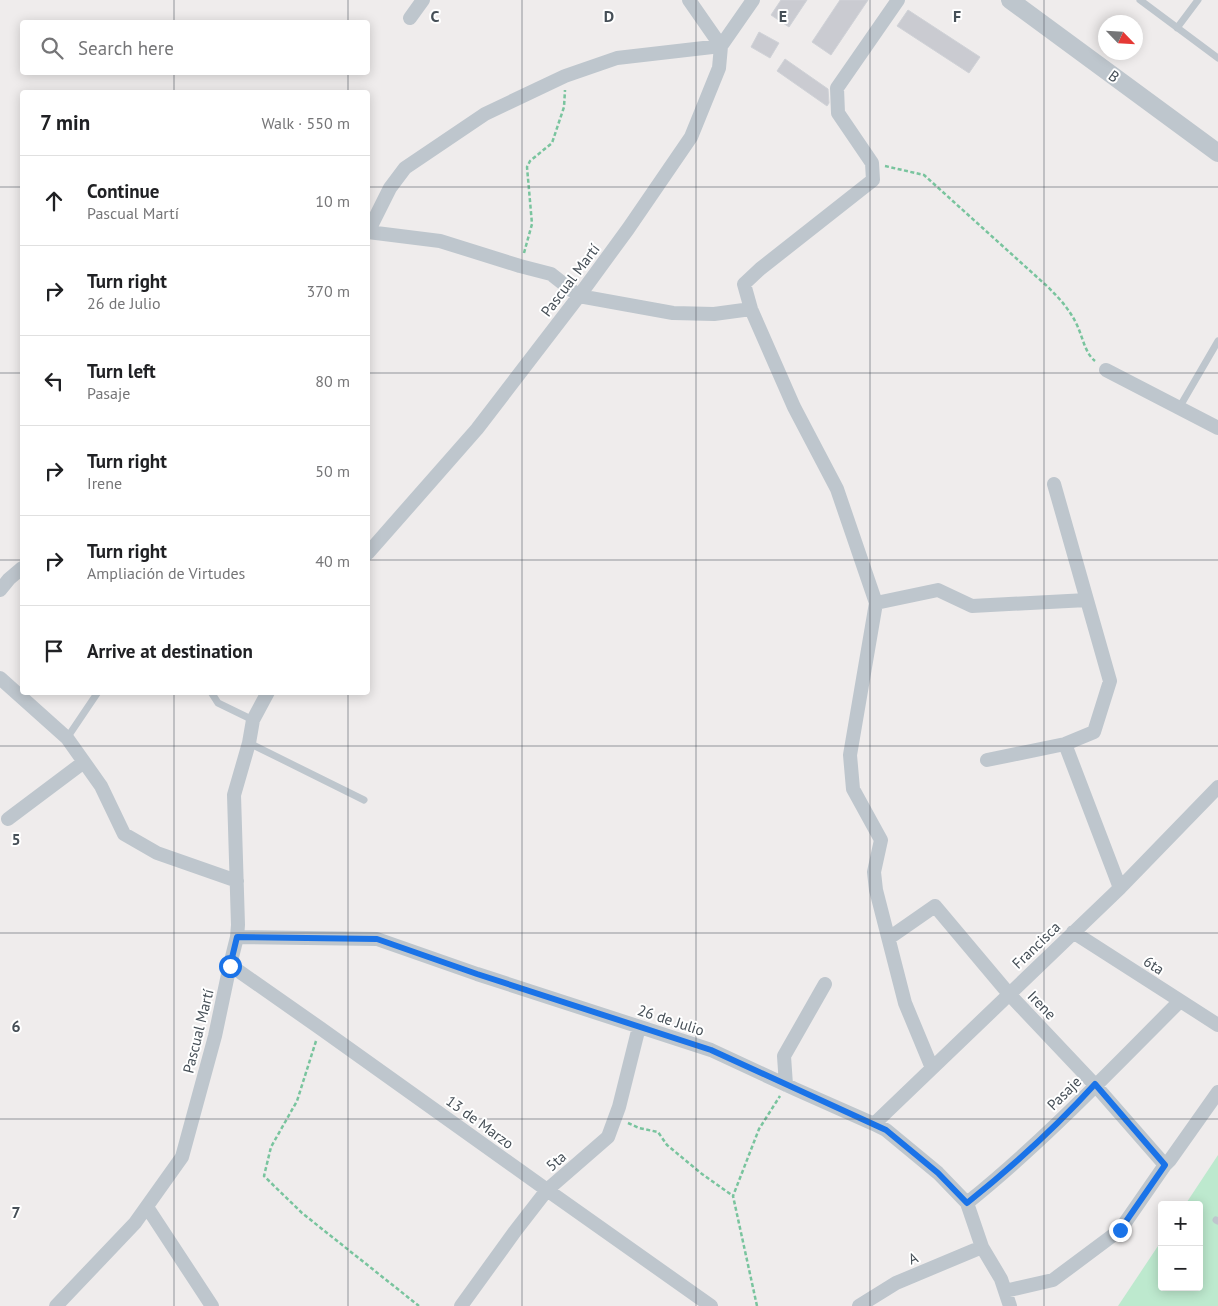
<!DOCTYPE html>
<html lang="en">
<head>
<meta charset="utf-8">
<style>
  :root { --surface:#fff; --page:#f2f2f2; --text:#202124; --muted:#757577; --line:#e0e0e0 }
  body { margin:0; font-family:"PT Sans",sans-serif; background:var(--page); color:var(--text) }
  .controls { position:absolute; right:15px; bottom:15px; display:grid; overflow:hidden; border-radius:5px; box-shadow:0 2px 12px #0003 }
  .controls button { width:45px; height:45px; display:grid; place-items:center; padding:0; border:0; border-bottom:1px solid var(--line); background:var(--surface); color:var(--text); font:25px sans-serif }
  .compass { position:absolute; left:1098px; top:15px; width:45px; height:45px; border-radius:50%; background:var(--surface); box-shadow:0 2px 12px #0003; rotate:115deg }
  .stop { position:absolute; width:15px; height:15px; margin:-11px; border:4px solid #1a73e8; border-radius:50%; background:#fff }
  .stop.end { background:#1a73e8; border-color:#fff; box-shadow:0 1px 5px #0008 }
  .list { margin:0; padding:0; list-style:none }
  h2 { display:flex; justify-content:space-between; align-items:center; height:65px; margin:0; padding:0 20px; font-size:21px }
  h2 small { font-size:16px; font-weight:400; color:var(--muted) }
  .list li { display:grid; grid-template-columns:32px 1fr auto; gap:15px; align-items:center; box-sizing:border-box; height:90px; padding:0 20px; border-top:1px solid var(--line) }
  .list b { display:block; font-size:19px; white-space:nowrap }
  .list p { margin:0; font-size:16px; white-space:nowrap; color:var(--muted) }
  .list em { font-size:16px; font-style:normal; color:var(--muted) }
  .icon { flex:none; width:28px; height:28px; fill:none; stroke:currentColor; stroke-width:2; stroke-linecap:round; stroke-linejoin:round }
  .map { position:relative; flex:none; width:1218px; height:1306px; overflow:hidden }
  .search { position:absolute; background:var(--surface); box-shadow:0 2px 12px #0003; left:20px; top:20px; width:350px; height:55px; display:flex; align-items:center; gap:12px; box-sizing:border-box; padding:0 18px; border-radius:5px; color:var(--muted); font-size:19px }
  .panel { position:absolute; background:var(--surface); box-shadow:0 2px 12px #0003; left:20px; top:90px; width:350px; height:605px; border-radius:5px }
  .map>svg:first-child { display:block }
</style>
</head>
<body>
<div class="map">
<svg width="1218" height="1306" viewBox="0 0 1218 1306">
  <rect width="100%" height="100%" fill="#efecec"/>
  <path fill="#bde9ce" d="M1218 1155V1306H1118L1162 1240V1287H1199V1205H1185Z"/>
  <path fill="#cacbd1" stroke="#d0d2d7" d="M781 0H807L789 27 771 15Z
    M840 0H868L831 55 812 42Z
    M908 10 980 57 969 73 897 26Z
    M759 32 779 43 770 58 751 47Z
    M785 59 828 89 829 103 827 106 777 71Z"/>
  <g fill="none" stroke-linecap="round" stroke-linejoin="round">
    <path stroke="#79c49e" stroke-width="2.5" stroke-dasharray="4 2.5" stroke-linecap="butt" d="M885 166 924 175 1048 287C1060 299 1070 310 1077 325 1083 338 1085 353 1095 361
      M524 253 532 224 527 167 530 161 552 143 564 107 565 90
      M316 1041 297 1101 271 1147 264 1176 302 1213 419 1306
      M628 1123 639 1128 658 1132 667 1145 702 1174 733 1196
      M757 1306 733 1196 759 1129 780 1096"/>
    <path stroke="#bec6cd" stroke-width="7" d="M1140 0 1218 58
      M1177 28 1198 0
      M1179 408 1218 341
      M211 692 218 703 253 720
      M67 738 98 692
      M249 743 364 800
      M1216 1220 1218 1221"/>
    <path stroke="#bec6cd" stroke-width="14" d="M898 0 837 88 838 113 872 163 873 180 760 269 744 284 751 309 794 407 837 489 876 603 850 755 853 789 881 840 874 872 876 890 905 1003 932 1068
      M410 18 423 0
      M368 232 390 188 405 168 485 114 565 76 617 58 721 46 689 0
      M368 232 440 241 520 266 551 274 579 296 673 313 714 314 751 309
      M1106 370 1218 428
      M368 553 477 429 579 296 628 229 691 137 719 68 721 46 753 0
      M0 590 9 579 22 568
      M876 603 938 590 972 606 1087 600
      M0 678 67 738 101 786 124 834 157 853 237 881
      M1065 744 1120 888
      M987 760 1065 744 1094 732 1110 681 1054 484
      M8 819 84 762
      M1073 932 1218 1025
      M237 937 377 939 477 974 711 1050 795 1089 874 1124 886 1130 938 1173 967 1203 982 1247 1001 1279 1010 1306
      M889 938 935 906 1009 994 1095 1085 1165 1165
      M230 965 320 1028 547 1190 711 1306
      M786 1085 784 1056 825 984
      M874 1124 1120 888 1218 787
      M967 1203C1043 1142 1111 1070 1180 1001
      M147 1207 212 1306
      M1005 1291 1053 1280 1120 1230 1165 1165 1170 1160 1218 1092
      M56 1306 135 1223 182 1157 215 1036 230 965 237 937 238 925 234 795 249 743 253 720 268 692
      M461 1306 516 1230 547 1190 608 1137 619 1107 639 1027
      M859 1306 896 1283 982 1247"/>
    <path stroke="#bec6cd" stroke-width="18" d="M1010 0 1218 153"/>
  </g>
  <g fill="none" stroke-linecap="round" stroke-linejoin="round">
    <path stroke="#1a73e8" stroke-width="6" d="M230 966 237 937 377 939 477 974 711 1050 886 1130 938 1173 967 1203C1012 1167 1056 1127 1095 1084L1165 1165 1120 1230"/>
  </g>
  <path fill="none" stroke="#464f57" stroke-width="1" stroke-opacity="0.55" d="M174 0V22M348 0V22M522 0V1306M696 0V1306M870 0V1306M1044 0V1306M174 72V92M348 72V92M0 187H22M368 187H1218M0 373H22M368 373H1218M0 560H22M368 560H1218M174 692V1306M348 692V1306M0 746H1218M0 933H1218M0 1119H1218"/>
  <g text-anchor="middle" dominant-baseline="central" stroke-width="4" stroke-linejoin="round" paint-order="stroke">
    <g font-size="15" fill="#464f57" stroke="#fff">
      <text transform="translate(1114 76) rotate(36)">B</text>
      <text transform="translate(570 280) rotate(-53)">Pascual Martí</text>
      <text transform="translate(1036 945) rotate(-44)">Francisca</text>
      <text transform="translate(1154 965) rotate(33)">6ta</text>
      <text transform="translate(1042 1005) rotate(46)">Irene</text>
      <text transform="translate(671 1020) rotate(18)">26 de Julio</text>
      <text transform="translate(198 1031) rotate(-76)">Pascual Martí</text>
      <text transform="translate(1064 1093) rotate(-45)">Pasaje</text>
      <text transform="translate(480 1122) rotate(36)">13 de Marzo</text>
      <text transform="translate(556 1161) rotate(-41)">5ta</text>
      <text transform="translate(913 1258) rotate(-22)">A</text>
    </g>
  </g>
  <g font-size="16" text-anchor="middle" font-weight="bold" fill="#464f57" stroke="#fff" stroke-width="4" stroke-linejoin="round" paint-order="stroke">
    <text x="435" y="22">C</text>
    <text x="609" y="22">D</text>
    <text x="783" y="22">E</text>
    <text x="957" y="22">F</text>
    <text x="16" y="845">5</text>
    <text x="16" y="1032">6</text>
    <text x="16" y="1218">7</text>
  </g>
</svg>
<div class="controls">
<button>+</button>
<button>−</button>
</div>
<svg class="compass" viewBox="-18 -18 36 36"><path d="M0-13l5 13h-10z" fill="#e53935"/><path d="M0 13l5-13h-10z" fill="#757577"/></svg>
<div class="stop" style="left:230px;top:966px"></div>
<div class="stop end" style="left:1120px;top:1230px"></div>
<div class="search"><svg class="icon" aria-label="search" viewBox="0 0 24 24"><circle cx="10" cy="10" r="6"/><path d="M15 15l6 6"/></svg>Search here</div>
<section class="panel">
<h2>7 min<small>Walk · 550 m</small></h2>
<ul class="list">
<li><svg class="icon" aria-label="ahead" viewBox="0 0 24 24"><path d="M12 20V5M6 11l6-6 6 6"/></svg><div><b>Continue</b><p>Pascual Martí</p></div><em>10 m</em></li>
<li><svg class="icon" aria-label="right" viewBox="0 0 24 24"><path d="M7 20v-9h11M14 6l5 5-5 5"/></svg><div><b>Turn right</b><p>26 de Julio</p></div><em>370 m</em></li>
<li><svg class="icon" aria-label="left" viewBox="0 0 24 24"><path d="M17 20v-9H6M10 6l-5 5 5 5"/></svg><div><b>Turn left</b><p>Pasaje</p></div><em>80 m</em></li>
<li><svg class="icon" aria-label="right" viewBox="0 0 24 24"><path d="M7 20v-9h11M14 6l5 5-5 5"/></svg><div><b>Turn right</b><p>Irene</p></div><em>50 m</em></li>
<li><svg class="icon" aria-label="right" viewBox="0 0 24 24"><path d="M7 20v-9h11M14 6l5 5-5 5"/></svg><div><b>Turn right</b><p>Ampliación de Virtudes</p></div><em>40 m</em></li>
<li><svg class="icon" aria-label="arrive" viewBox="0 0 24 24"><path d="M6 21V4h12l-3 4 3 4H6"/></svg><div><b>Arrive at destination</b></div></li>
</ul>
</section>
</div>
</body>
</html>
